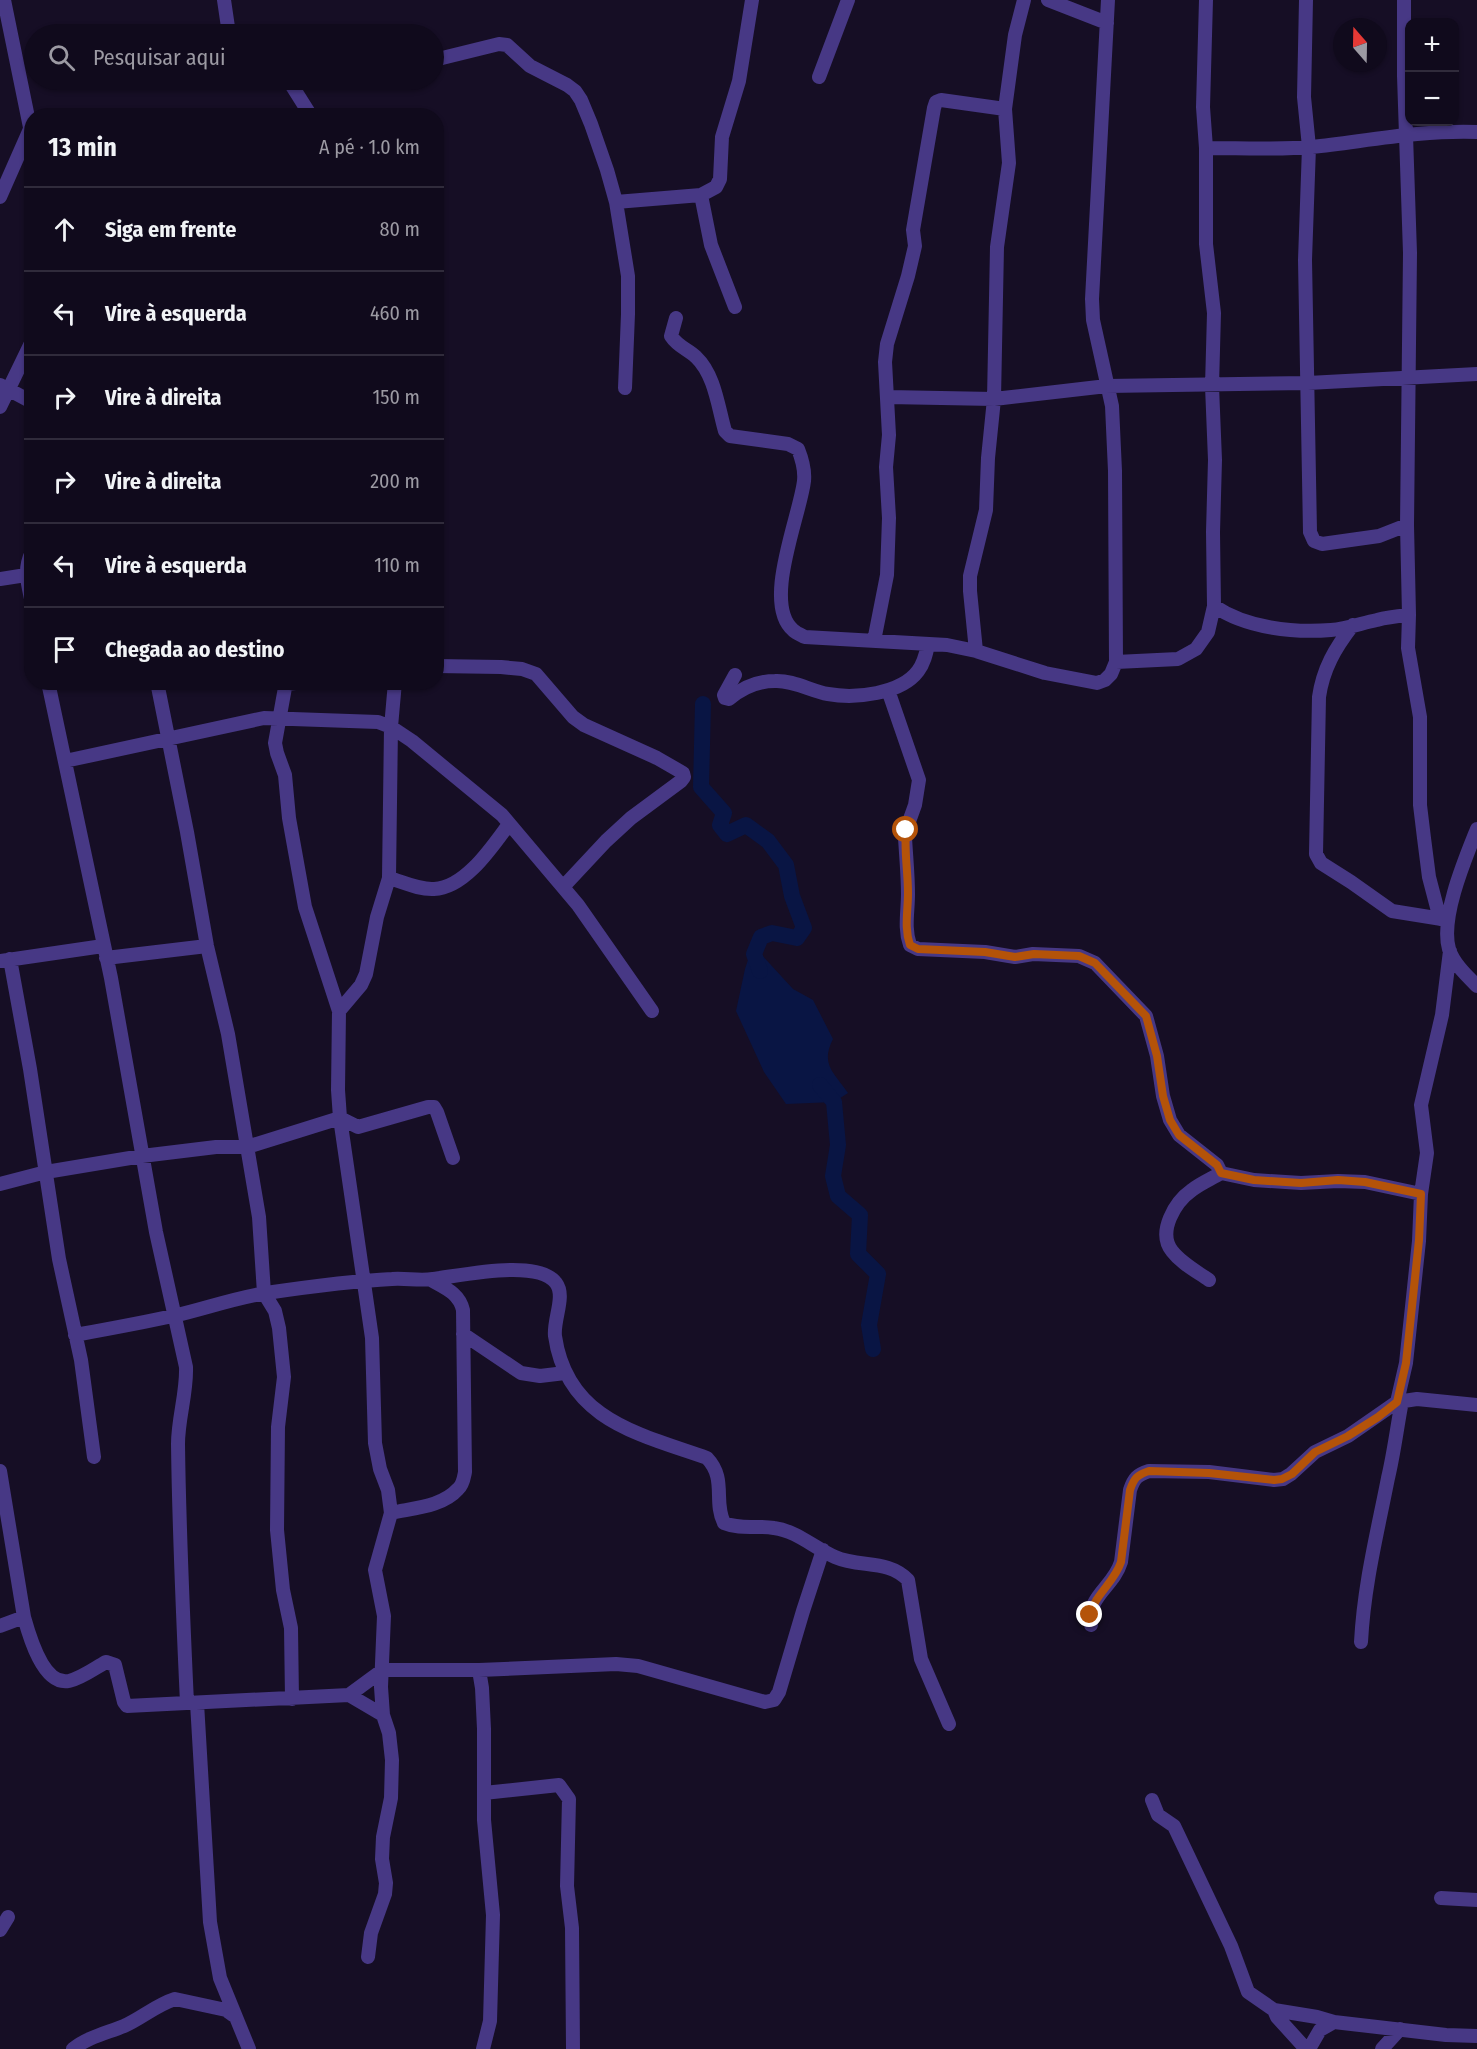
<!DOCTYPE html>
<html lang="pt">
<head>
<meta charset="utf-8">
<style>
  :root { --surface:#100a1c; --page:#1e1829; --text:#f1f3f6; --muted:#9c9aa3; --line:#302b3b }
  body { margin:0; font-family:"Fira Sans Condensed",sans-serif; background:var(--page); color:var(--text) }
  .controls { position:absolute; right:18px; top:18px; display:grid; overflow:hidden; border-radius:12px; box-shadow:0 2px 4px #0004 }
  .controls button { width:54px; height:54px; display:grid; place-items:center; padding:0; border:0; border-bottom:2px solid var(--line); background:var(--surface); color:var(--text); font:30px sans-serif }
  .compass { position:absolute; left:1333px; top:18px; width:54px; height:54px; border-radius:50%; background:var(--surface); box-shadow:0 2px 4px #0004; rotate:340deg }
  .stop { position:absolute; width:18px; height:18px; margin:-14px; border:4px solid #b45309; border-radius:50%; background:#fff }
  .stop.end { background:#b45309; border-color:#fff; box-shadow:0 2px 6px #0008 }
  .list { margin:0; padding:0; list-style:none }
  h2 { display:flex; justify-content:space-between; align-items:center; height:78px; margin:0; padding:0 24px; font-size:26px }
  h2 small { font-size:20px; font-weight:400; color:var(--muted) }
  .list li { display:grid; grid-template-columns:39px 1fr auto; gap:18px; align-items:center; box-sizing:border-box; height:84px; padding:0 24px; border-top:2px solid var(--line) }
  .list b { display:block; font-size:22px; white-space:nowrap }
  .list em { font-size:20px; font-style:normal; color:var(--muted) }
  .icon { flex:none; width:33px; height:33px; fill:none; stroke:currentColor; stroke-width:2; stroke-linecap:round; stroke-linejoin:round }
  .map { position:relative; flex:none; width:1477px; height:2049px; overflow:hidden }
  .search { position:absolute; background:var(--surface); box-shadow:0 2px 4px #0004; left:24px; top:24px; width:420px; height:66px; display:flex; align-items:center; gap:15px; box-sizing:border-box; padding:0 21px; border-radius:33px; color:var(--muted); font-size:22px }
  .panel { position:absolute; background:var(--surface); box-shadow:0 2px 4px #0004; left:24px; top:108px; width:420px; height:582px; border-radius:24px }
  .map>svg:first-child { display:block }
</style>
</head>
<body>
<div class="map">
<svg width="1477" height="2049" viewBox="0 0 1477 2049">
  <rect width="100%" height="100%" fill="#160e25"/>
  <path fill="#091544" d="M751 951 759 952 793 989 813 1000 833 1039C820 1064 834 1073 848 1093L834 1102 786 1104 764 1072 736 1011 745 969Z"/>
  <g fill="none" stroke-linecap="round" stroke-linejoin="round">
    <path stroke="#091544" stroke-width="16" d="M703 704 701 787 724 813 720 825 727 834 746 825 768 841 786 865 792 896 804 928 797 938 772 933 761 937 754 954 760 971
      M820 1085 834 1102 838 1145 833 1176 838 1196 860 1215 858 1254 878 1274 869 1325 873 1349"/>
    <path stroke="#473885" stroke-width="14" d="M4 0 32 137
      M224 0 229 34
      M1048 0 1107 23
      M1306 0 1304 97 1309 147 1305 260 1310 532 1314 541 1322 544 1379 536 1407 525
      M1404 0V76L1410 253 1407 525 1409 615 1408 648 1420 717V805L1424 838 1429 877 1440 919
      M434 60 499 44 507 45 530 66 567 85 575 91 581 100 591 124 607 170 616 202 628 276V314L625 388
      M819 77 848 0
      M237 80C243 85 254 81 261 80
      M285 80 289 81 311 116
      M1206 148C1240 148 1277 150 1312 147 1367 141 1421 130 1477 132
      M0 197 30 129
      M616 202 701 195
      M735 307 711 245 701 195 716 187 720 179 722 137 739 81 752 0
      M676 318 671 336C678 347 688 349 696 357 715 375 718 407 725 431L730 436 788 444 798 449C802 459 805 471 804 481 800 516 762 603 793 630 796 633 801 635 805 637L947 645 976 651 1045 673 1097 683 1105 680 1111 674 1116 662 1115 471 1112 406 1093 320 1092 299 1108 0
      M0 385 32 402
      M888 397 994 399 1107 386 1308 383 1477 374
      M0 407 32 341
      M32 552C23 570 28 584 32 603
      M0 579 26 575
      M1214 606C1246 628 1293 633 1331 630 1347 629 1362 623 1377 620 1388 617 1399 616 1409 615
      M1353 625C1335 648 1323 669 1319 697L1316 854 1321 863 1351 882 1392 911 1448 920
      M874 641 887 575 889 518 886 467 889 435 885 362 887 344 908 276 915 246 913 230 934 108 936 102 941 100 1005 109
      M976 651 970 591V576L986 510 988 458 994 399 997 247 1009 163 1005 109 1015 35 1024 0
      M1116 662 1178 659 1196 649 1208 632 1214 606 1213 532 1215 460 1212 386 1214 313 1206 244V148L1203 107 1206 0
      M436 666 501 667 522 669 536 674 573 717 584 725 657 758 683 773 684 777 681 781 631 818 606 841 563 887
      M735 675 724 695 725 698 729 699C743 687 757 681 775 681 793 680 811 691 828 694 855 699 901 694 918 671 924 663 926 654 928 645
      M48 682 111 978 156 1232 186 1367C187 1393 178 1418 178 1444 179 1530 183 1617 187 1703
      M157 682 187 832 207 946 228 1034 259 1217 264 1293 275 1311 279 1328 284 1377 278 1427 277 1530 283 1590 291 1628 292 1699
      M286 682 275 743 277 753 285 775 289 818 305 907 339 1011 338 1090 340 1118 372 1338 375 1443 380 1469 388 1490 391 1513 375 1570 384 1616 381 1687 383 1715 389 1733 392 1760 391 1798 383 1837 382 1859 386 1883 385 1894 371 1933 368 1957
      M286 684 305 682
      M888 690 919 780 915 805 906 830 905 837C906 856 908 875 908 894 908 912 904 928 910 945L918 949 985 952 1015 957 1033 954 1079 956 1095 963 1146 1016 1157 1056 1163 1096 1170 1120 1179 1135 1217 1165 1221 1173
      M65 761 264 718 378 722 391 727 412 741 502 815 578 905 652 1011
      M1477 829C1465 859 1440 918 1449 949 1453 963 1467 976 1477 986
      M389 878C403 882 419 890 434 889 465 888 492 847 509 824
      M106 958 207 946
      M10 959 30 1069 59 1259 81 1360 94 1457
      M0 961 103 946
      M339 1011 361 985 366 974 377 917 389 878 391 727 395 682
      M0 1184 46 1172 142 1156 216 1147H247L340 1118 358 1127 428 1107H434L437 1112 453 1158
      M1209 1280C1196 1271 1181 1263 1172 1251 1157 1232 1175 1202 1192 1190 1201 1183 1211 1179 1221 1173L1254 1180 1301 1183 1338 1181 1365 1182 1421 1194
      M463 1334 521 1373 540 1376 565 1373
      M75 1335C108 1329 141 1323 173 1316 204 1309 234 1298 266 1293 307 1287 350 1281 392 1279 406 1278 419 1281 433 1279 459 1276 538 1258 556 1283 566 1296 553 1320 555 1336 567 1420 639 1434 707 1458 727 1479 713 1501 724 1523 741 1530 756 1525 774 1528 797 1531 814 1548 835 1557 860 1568 888 1559 908 1580L921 1659 949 1724
      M1397 1402 1406 1363 1419 1241 1421 1194 1427 1153 1421 1105 1442 1015 1450 951
      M0 1471 24 1617C29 1635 43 1686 69 1681 82 1678 95 1668 106 1662L115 1665 124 1702 127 1706 349 1695 383 1670H479L616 1664 638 1666 765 1702 774 1700 779 1692 803 1611 823 1550
      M391 1513C413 1508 442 1507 458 1489 463 1485 464 1477 465 1472L463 1310C459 1293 445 1288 431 1280
      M1091 1625C1087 1595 1113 1588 1121 1562L1130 1490C1134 1478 1137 1475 1149 1471L1209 1472 1274 1480 1283 1479 1291 1474 1315 1452 1348 1436 1397 1402 1417 1399 1477 1405
      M0 1626 24 1617
      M1361 1642C1364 1585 1377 1534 1388 1478 1394 1453 1397 1427 1402 1401
      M479 1670 482 1688 484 1729V1820L493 1915 490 2021 483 2049
      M349 1695 383 1715
      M197 1703 210 1922 220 1978 249 2049
      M484 1793 559 1785 569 1799 567 1886 572 1928 573 2049
      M1152 1800 1158 1815 1174 1826 1231 1946 1248 1992 1274 2010 1317 2017 1334 2022 1446 2035 1477 2036
      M1441 1898 1477 1900
      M0 1930 8 1917
      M1274 2010 1277 2017 1306 2049
      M73 2049C88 2037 107 2033 124 2026 142 2018 156 2005 175 1999L226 2010 233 2015
      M1309 2049 1320 2030 1334 2022
      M1382 2049 1400 2029"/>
  </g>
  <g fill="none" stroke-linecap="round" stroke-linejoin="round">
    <path stroke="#b45309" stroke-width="8" d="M906 830C904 851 908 872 908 893 908 911 904 928 910 945L918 949 985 952 1015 957 1034 954 1079 956 1095 963 1146 1016 1157 1056 1163 1096 1170 1120 1179 1135 1217 1165 1221 1173 1254 1180 1301 1183 1338 1180 1365 1182 1421 1194 1419 1240 1406 1363 1397 1402 1378 1417 1348 1436 1315 1452 1292 1474 1282 1479 1274 1480 1209 1473 1149 1471C1137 1475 1134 1478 1130 1490L1121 1562C1114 1583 1095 1594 1090 1615"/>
  </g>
</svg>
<div class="controls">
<button>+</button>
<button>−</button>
</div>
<svg class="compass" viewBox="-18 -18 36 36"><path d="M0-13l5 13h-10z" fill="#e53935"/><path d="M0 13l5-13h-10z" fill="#9c9aa3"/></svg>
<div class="stop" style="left:906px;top:830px"></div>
<div class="stop end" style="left:1090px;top:1615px"></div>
<div class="search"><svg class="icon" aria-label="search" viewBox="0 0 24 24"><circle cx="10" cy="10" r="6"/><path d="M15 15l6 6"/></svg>Pesquisar aqui</div>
<section class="panel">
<h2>13 min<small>A pé · 1.0 km</small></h2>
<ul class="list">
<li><svg class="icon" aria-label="ahead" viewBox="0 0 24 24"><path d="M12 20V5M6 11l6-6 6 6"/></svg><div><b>Siga em frente</b></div><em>80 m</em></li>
<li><svg class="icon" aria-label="left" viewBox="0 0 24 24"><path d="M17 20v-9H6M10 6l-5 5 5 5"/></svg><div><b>Vire à esquerda</b></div><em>460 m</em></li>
<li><svg class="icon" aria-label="right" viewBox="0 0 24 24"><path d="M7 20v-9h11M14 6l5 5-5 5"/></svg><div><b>Vire à direita</b></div><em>150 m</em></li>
<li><svg class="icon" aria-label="right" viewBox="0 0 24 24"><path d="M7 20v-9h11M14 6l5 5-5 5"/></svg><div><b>Vire à direita</b></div><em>200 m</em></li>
<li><svg class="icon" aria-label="left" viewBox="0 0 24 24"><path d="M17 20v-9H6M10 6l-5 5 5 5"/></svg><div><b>Vire à esquerda</b></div><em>110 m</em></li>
<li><svg class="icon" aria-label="arrive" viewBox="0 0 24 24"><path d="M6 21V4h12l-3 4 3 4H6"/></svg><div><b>Chegada ao destino</b></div></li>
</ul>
</section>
</div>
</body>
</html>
